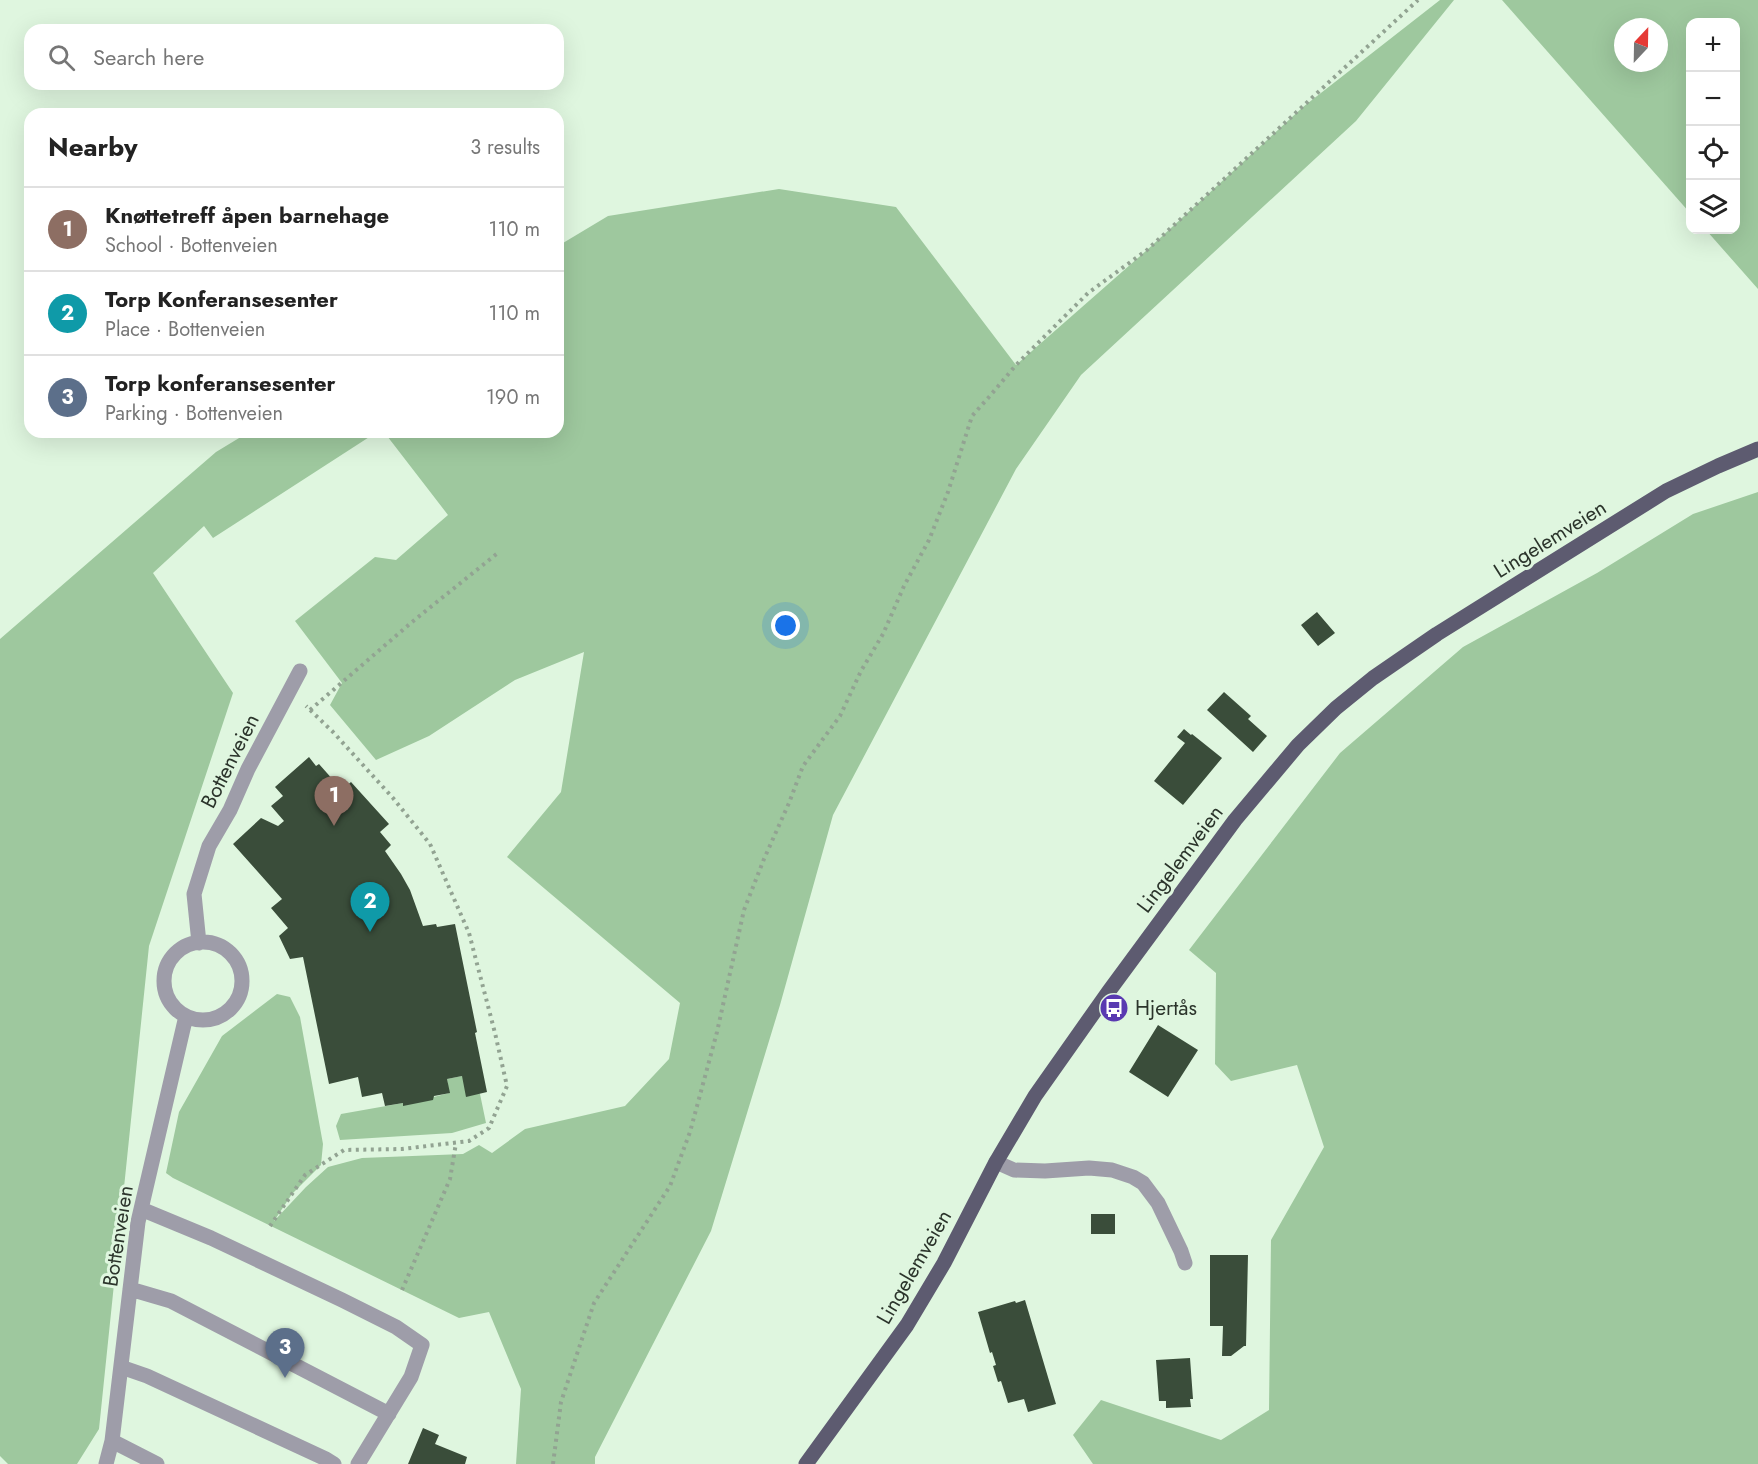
<!DOCTYPE html>
<html lang="en">
<head>
<meta charset="utf-8">
<style>
  :root { --surface:#fff; --page:#f6f6f6; --text:#222; --muted:#767676; --line:#e0e0e0; --accent:#ea580c }
  body { margin:0; font-family:Jost,sans-serif; background:var(--page); color:var(--text) }
  .controls { position:absolute; right:18px; top:18px; display:grid; overflow:hidden; border-radius:12px; box-shadow:0 6px 24px #0002 }
  .controls button { width:54px; height:54px; display:grid; place-items:center; padding:0; border:0; border-bottom:2px solid var(--line); background:var(--surface); color:var(--text); font:30px sans-serif }
  .compass { position:absolute; left:1614px; top:18px; width:54px; height:54px; border-radius:50%; background:var(--surface); box-shadow:0 6px 24px #0002; rotate:22deg }
  .you { position:absolute; left:786px; top:626px; width:21px; height:21px; margin:-15px; border:4px solid #fff; border-radius:50%; background:#1a73e8; box-shadow:0 0 0 9px #1a73e833 }
  .badge { display:grid; place-items:center; width:39px; height:39px; border-radius:50%; background:var(--accent); color:#fff; font-size:20px; font-weight:700 }
  .pin { position:absolute; translate:-50% -50px; filter:drop-shadow(0 2px 3px #0008) }
  .pin::after { content:''; position:absolute; top:32px; width:21px; height:18px; background:inherit; clip-path:polygon(0 0,100% 0,50% 100%) }
  .list { margin:0; padding:0; list-style:none }
  h2 { display:flex; justify-content:space-between; align-items:center; height:78px; margin:0; padding:0 24px; font-size:26px }
  h2 small { font-size:20px; font-weight:400; color:var(--muted) }
  .list li { display:grid; grid-template-columns:39px 1fr auto; gap:18px; align-items:center; box-sizing:border-box; height:84px; padding:0 24px; border-top:2px solid var(--line) }
  .list b { display:block; font-size:22px; white-space:nowrap }
  .list p { margin:0; font-size:20px; white-space:nowrap; color:var(--muted) }
  .list em { font-size:20px; font-style:normal; color:var(--muted) }
  .icon { flex:none; width:33px; height:33px; fill:none; stroke:currentColor; stroke-width:2; stroke-linecap:round; stroke-linejoin:round }
  .map { position:relative; flex:none; width:1758px; height:1464px; overflow:hidden }
  .search { position:absolute; background:var(--surface); box-shadow:0 6px 24px #0002; left:24px; top:24px; width:540px; height:66px; display:flex; align-items:center; gap:15px; box-sizing:border-box; padding:0 21px; border-radius:18px; color:var(--muted); font-size:22px }
  .panel { position:absolute; background:var(--surface); box-shadow:0 6px 24px #0002; left:24px; top:108px; width:540px; height:330px; border-radius:18px }
  .map>svg:first-child { display:block }
</style>
</head>
<body>
<div class="map">
<svg width="1758" height="1464" viewBox="0 0 1758 1464">
  <rect width="100%" height="100%" fill="#dff6df"/>
  <path fill="#9ec89e" fill-rule="evenodd" d="M1440 0H1454L1356 121 1081 375 1016 469 833 815 780 1005 711 1231 595 1457V1464H516L521 1389 489 1312 459 1318 173 1178 166 1173 179 1112 222 1036 277 994 290 997 300 1017 323 1144 321 1165 292 1194 274 1221 306 1187 328 1167 362 1158 463 1154 479 1145 492 1153 525 1129 625 1106 669 1059 680 1003 507 857 561 792 584 652 515 680 429 736 376 760 330 705 342 683 295 621 375 557 396 560 448 515 384 432H558V246L608 216 779 189 896 207 1016 365 1147 250 1303 107Z
    M1502 0H1758V289L1706 230H1736V22H1690V213ZM1623 27H1659V63H1623Z
    M249 432H377L213 538 204 526 153 573 233 693 149 946 99 1429 77 1464H8L0 1456V639L216 452Z
    M1758 492V1464H1093L1073 1435 1101 1400 1221 1440 1269 1410 1271 1240 1324 1147 1297 1065 1231 1081 1215 1064 1216 973 1189 950 1340 753 1463 647 1597 573 1693 514Z
    M462 1076 480 1094 486 1123 452 1133 340 1140 336 1126 341 1114 403 1103V1105L449 1093 447 1079Z"/>
  <path fill="#3a4d3a" d="M1317 612 1335 633 1318 646 1301 625Z
    M1224 692 1251 716 1248 719 1267 736 1253 752 1207 710Z
    M1184 729 1191 735 1192 734 1222 758 1183 805 1154 781 1185 743 1177 737Z
    M309 757 316 766 319 764 342 790 351 782 389 824 380 832 391 845 385 851 401 874 410 890 423 926 436 924 437 927 455 924 477 1032 475 1033 487 1092 466 1097 462 1076 447 1079 450 1093 434 1096 433 1100 403 1106V1103L385 1106 382 1093 362 1097 358 1077 329 1084 303 957 290 959 279 936 288 928 271 908 282 899 233 844 261 818 278 826 284 821 271 806 283 796 275 787Z
    M1158 1025 1198 1050 1168 1097 1129 1072Z
    M1091 1214H1115V1234H1091Z
    M1210 1255H1248L1246 1346H1244L1231 1356H1222L1223 1326H1210Z
    M1025 1300 1056 1404 1028 1412 1024 1399 1008 1403 1001 1381 998 1382 993 1366 996 1365 992 1352 990 1353 978 1312 1015 1301 1016 1303Z
    M1190 1358 1193 1399H1190L1191 1407 1166 1408V1401H1159L1156 1360Z
    M423 1428 439 1435 435 1444 467 1457 465 1464H408Z"/>
  <g fill="none" stroke-linecap="round" stroke-linejoin="round">
    <path stroke="#92a392" stroke-width="4" stroke-dasharray="3 4.5" stroke-linecap="butt" d="M310 710 412 622 499 552
      M270 1226 305 1175 344 1150 402 1149 469 1141 489 1128 507 1086 495 1033 469 933 430 844 393 798 333 732 306 706
      M402 1290 450 1179 456 1143
      M553 1464 561 1402 594 1303 670 1186 690 1132 717 1032 744 910 764 859 789 803 803 766 840 716 861 671 883 634 904 586 929 540 948 492 972 416 989 397 1016 365 1088 293 1147 250 1418 0"/>
    <path stroke="#9e9da9" stroke-width="15" d="M164 981a39 39 0 1 1 78 0a39 39 0 1 1-78 0Z
      M199 943 194 894 209 846 230 810 248 769 300 671
      M996 1162 1014 1170 1045 1171 1089 1168 1112 1170 1133 1177 1143 1183 1158 1203 1181 1251 1185 1263
      M141 1209 211 1238 342 1300 396 1327 422 1345 411 1377 358 1464
      M130 1289 171 1301 389 1414
      M121 1367 147 1376 326 1459 334 1464
      M112 1441 157 1464
      M106 1464 112 1441 138 1222 186 1016"/>
    <path stroke="#5d5b70" stroke-width="15" d="M806 1464 907 1325 944 1263 996 1162 1035 1096 1109 991 1235 820 1298 745 1336 708 1373 678 1437 634 1666 491 1718 466 1758 449"/>
  </g>
  <defs>
    <g id="bus-disc" transform="scale(1.5)"><circle r="9.5" fill="#5939b1" stroke="#dff6df"/><path d="M-5-6H5V4H4V6H2V4H-2V6H-4V4H-5ZM-3.5-4V0h7V-4ZM-3.5 1.2v1.5H-2V1.2ZM2 1.2v1.5H3.5V1.2Z" fill="#fff"/></g>
  </defs>
  <g fill-rule="evenodd">
    <use href="#bus-disc" x="1114" y="1008"/>
  </g>
  <g text-anchor="middle" dominant-baseline="central" stroke-width="6" stroke-linejoin="round" paint-order="stroke">
    <g font-size="21" fill="#2b342b" stroke="#dff6df">
      <text transform="translate(1550 539) rotate(-32)">Lingelemveien</text>
      <text transform="translate(230 761) rotate(-63)">Bottenveien</text>
      <text transform="translate(1180 859) rotate(-53)">Lingelemveien</text>
      <text transform="translate(118 1236) rotate(-81)">Bottenveien</text>
      <text transform="translate(914 1267) rotate(-60)">Lingelemveien</text>
    </g>
    <g font-size="21" fill="#2b342b" stroke="#dff6df" text-anchor="start">
      <text x="1135" y="1008">Hjertås</text>
    </g>
  </g>
</svg>
<div class="controls">
<button>+</button>
<button>−</button>
<button><svg class="icon" aria-label="locate" viewBox="0 0 24 24"><circle cx="12" cy="12" r="6"/><path d="M12 2v4M12 18v4M2 12h4M18 12h4"/></svg></button>
<button><svg class="icon" aria-label="layers" viewBox="0 0 24 24"><path d="M12 4l9 5-9 5-9-5zM3 14l9 5 9-5"/></svg></button>
</div>
<svg class="compass" viewBox="-18 -18 36 36"><path d="M0-13l5 13h-10z" fill="#e53935"/><path d="M0 13l5-13h-10z" fill="#767676"/></svg>
<div class="you"></div>
<div class="pin badge" style="left:334px;top:826px;background:#8d6e63">1</div>
<div class="pin badge" style="left:370px;top:932px;background:#0f9aa8">2</div>
<div class="pin badge" style="left:285px;top:1378px;background:#5c6f8a">3</div>
<div class="search"><svg class="icon" aria-label="search" viewBox="0 0 24 24"><circle cx="10" cy="10" r="6"/><path d="M15 15l6 6"/></svg>Search here</div>
<section class="panel">
<h2>Nearby<small>3 results</small></h2>
<ul class="list">
<li><span class="badge" style="background:#8d6e63">1</span><div><b>Knøttetreff åpen barnehage</b><p>School · Bottenveien</p></div><em>110 m</em></li>
<li><span class="badge" style="background:#0f9aa8">2</span><div><b>Torp Konferansesenter</b><p>Place · Bottenveien</p></div><em>110 m</em></li>
<li><span class="badge" style="background:#5c6f8a">3</span><div><b>Torp konferansesenter</b><p>Parking · Bottenveien</p></div><em>190 m</em></li>
</ul>
</section>
</div>
</body>
</html>
